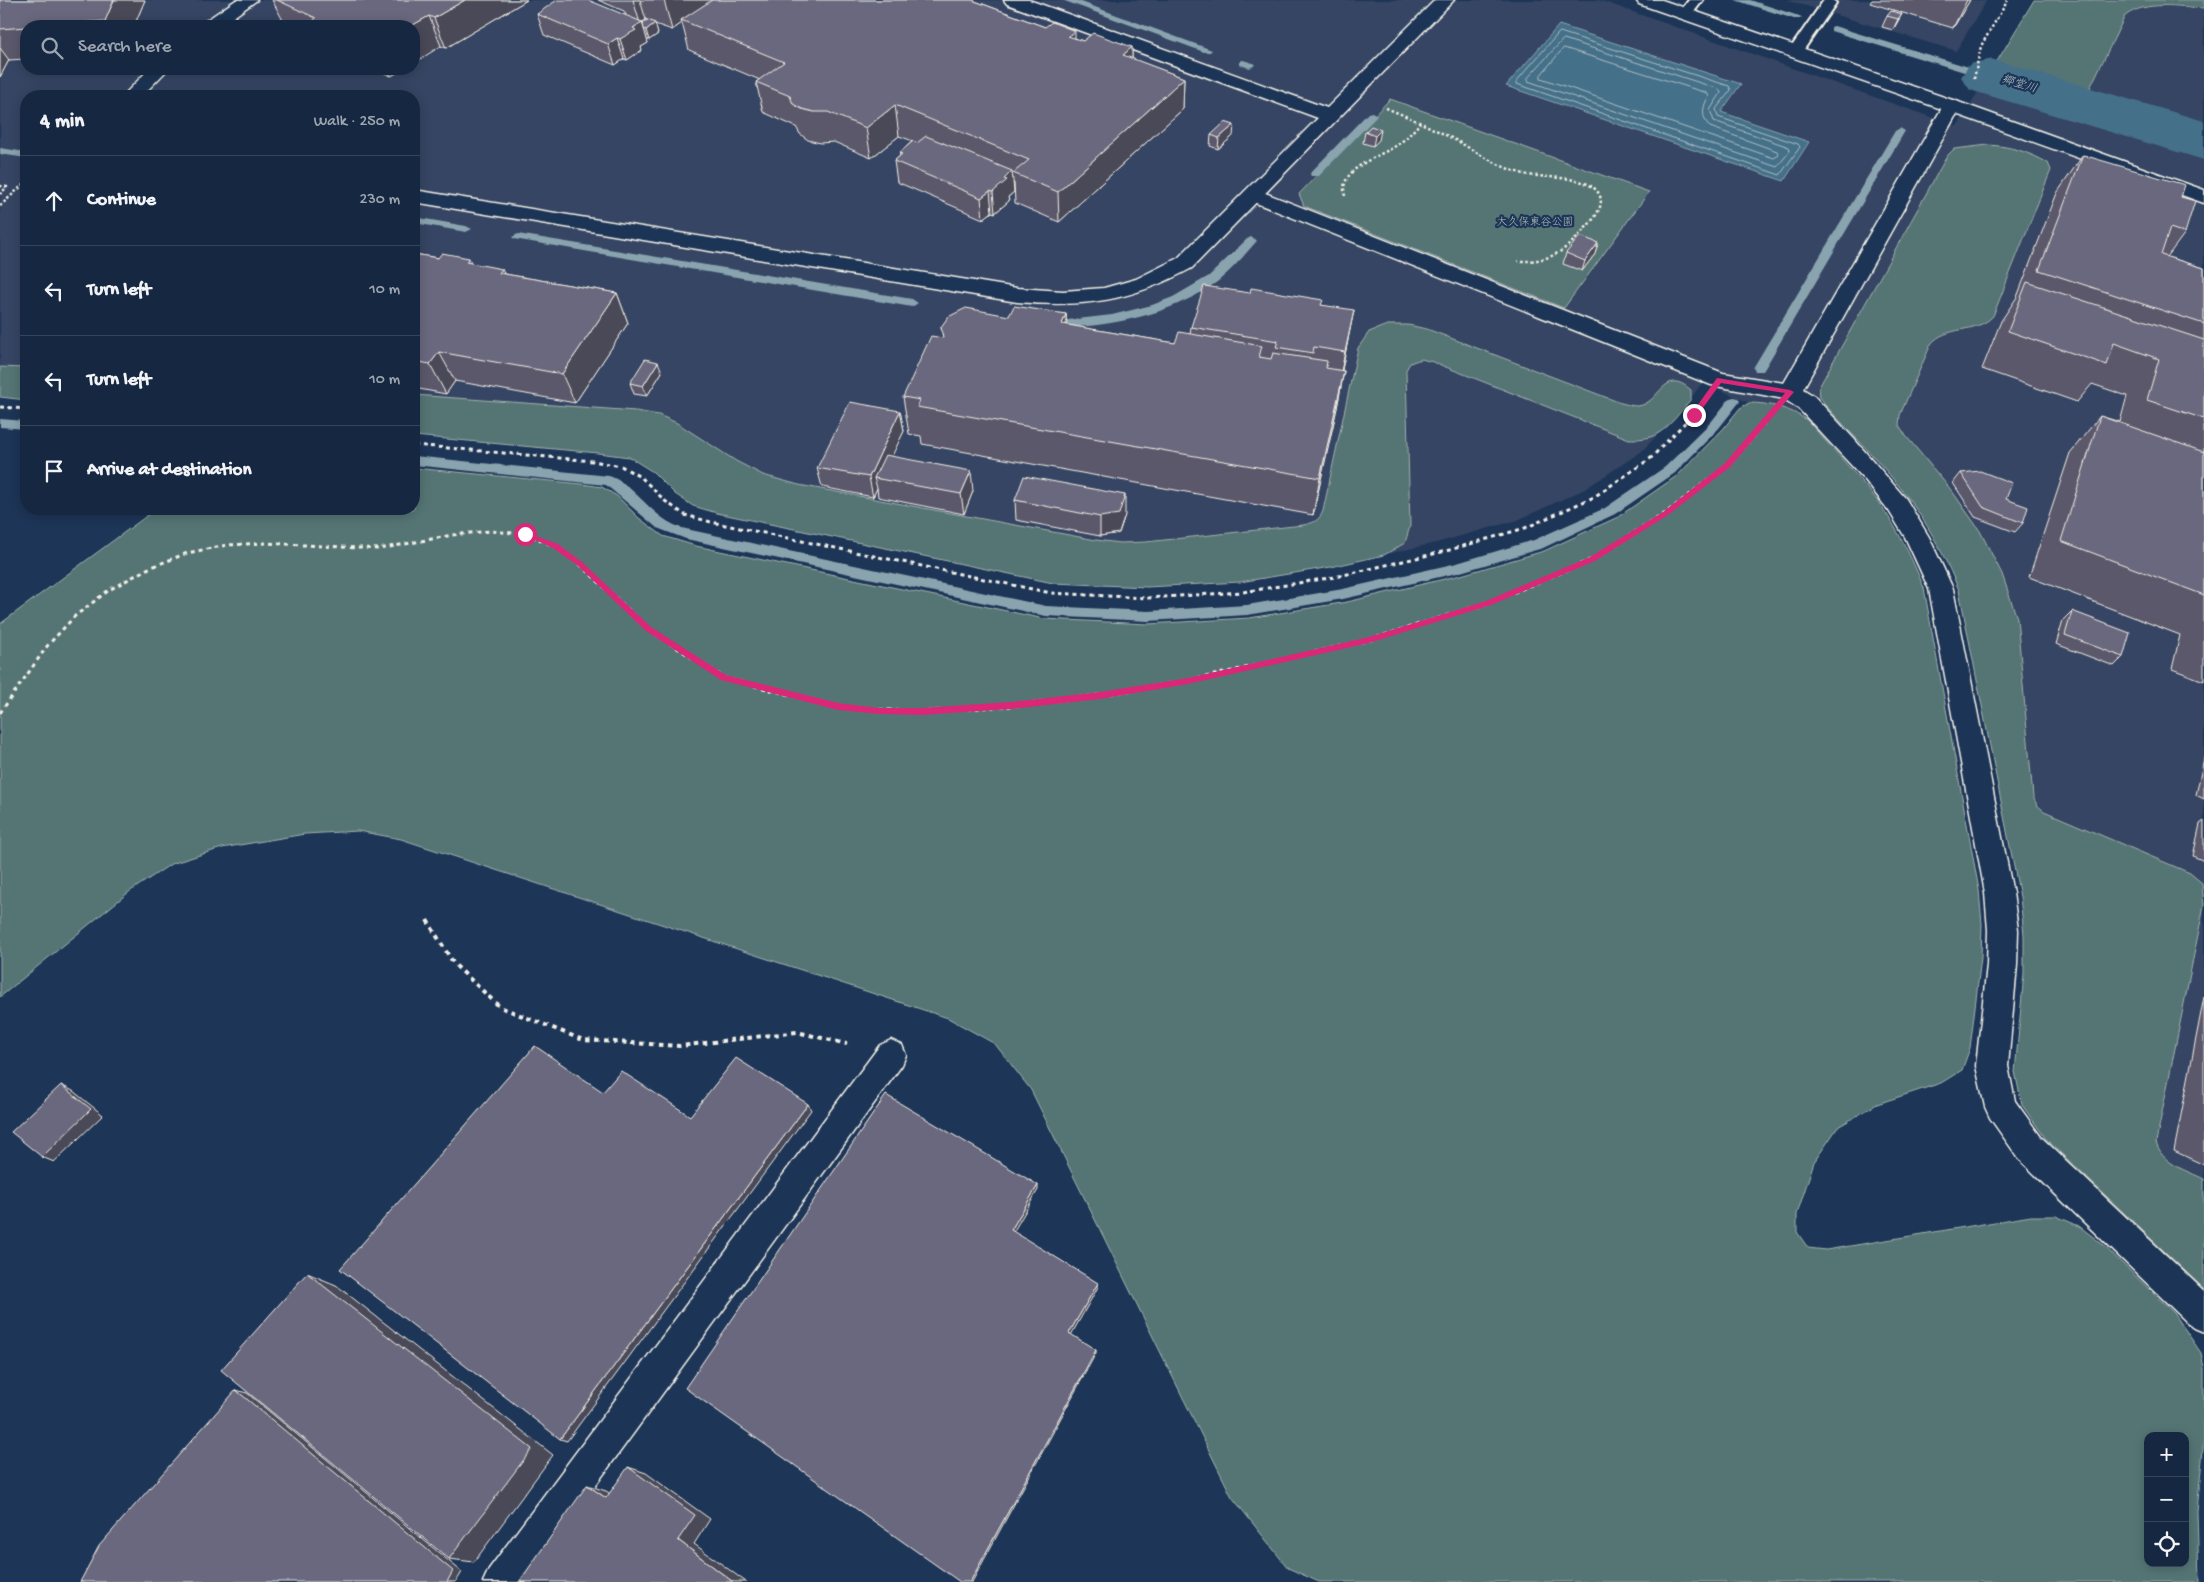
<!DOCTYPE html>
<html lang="en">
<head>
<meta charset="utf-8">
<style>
  :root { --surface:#162841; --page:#1f3048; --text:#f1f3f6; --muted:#9ea6b1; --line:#35445a }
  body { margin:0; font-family:"Gochi Hand","Klee One",sans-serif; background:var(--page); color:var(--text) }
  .controls { position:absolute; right:15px; bottom:15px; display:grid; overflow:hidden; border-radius:10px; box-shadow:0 2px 12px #0003 }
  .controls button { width:45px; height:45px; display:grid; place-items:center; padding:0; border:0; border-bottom:1px solid var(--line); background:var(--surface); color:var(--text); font:25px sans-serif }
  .stop { position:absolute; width:15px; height:15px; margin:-11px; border:4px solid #db2777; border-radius:50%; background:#fff }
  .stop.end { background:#db2777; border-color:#fff; box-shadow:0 1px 5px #0008 }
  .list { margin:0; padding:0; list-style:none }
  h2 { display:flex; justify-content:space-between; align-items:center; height:65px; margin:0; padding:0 20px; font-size:21px }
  h2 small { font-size:16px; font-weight:400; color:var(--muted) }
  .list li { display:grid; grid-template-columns:32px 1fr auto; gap:15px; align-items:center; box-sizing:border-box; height:90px; padding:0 20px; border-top:1px solid var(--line) }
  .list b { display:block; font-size:19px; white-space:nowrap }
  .list em { font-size:16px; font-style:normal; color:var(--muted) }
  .icon { flex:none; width:28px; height:28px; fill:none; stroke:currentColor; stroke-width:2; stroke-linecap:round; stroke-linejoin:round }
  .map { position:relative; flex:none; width:2204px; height:1582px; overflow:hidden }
  .search { position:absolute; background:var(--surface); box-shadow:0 2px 12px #0003; left:20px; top:20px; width:400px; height:55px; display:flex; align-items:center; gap:12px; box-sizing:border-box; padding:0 18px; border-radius:20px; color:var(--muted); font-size:19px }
  .panel { position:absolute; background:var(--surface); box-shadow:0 2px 12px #0003; left:20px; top:90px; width:400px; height:425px; border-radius:20px }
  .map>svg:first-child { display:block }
</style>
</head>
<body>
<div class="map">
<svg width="2204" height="1582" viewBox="0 0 2204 1582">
  <rect width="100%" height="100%" fill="#1d3557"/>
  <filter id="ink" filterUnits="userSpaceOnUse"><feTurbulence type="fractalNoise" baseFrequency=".02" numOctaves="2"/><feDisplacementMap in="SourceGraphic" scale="10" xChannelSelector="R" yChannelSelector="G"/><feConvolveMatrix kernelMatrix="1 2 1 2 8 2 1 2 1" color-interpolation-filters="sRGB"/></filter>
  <g filter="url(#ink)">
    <path fill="#344463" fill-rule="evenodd" d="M0 0H1599L1957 126 1990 72 2066 95 2080 96 2088 92 2125 16 2135 9 2153 6 2204 8V1289L2046 1139 2022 1105 2015 1072 2024 973V935L2020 897 1959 590 1943 553 1922 518 1897 484 1827 407 1820 397 1797 413 1762 403H1749L1703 382 1683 409 1641 452 1585 489 1518 520 1440 542 1331 567 1240 582 1147 587 1053 583 717 513 693 506 675 494 653 472 629 457 598 453 414 436V96H26V400L0 397ZM26 26H414V69H26Z
      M1786 0H1987L1956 51Z"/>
    <path fill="#547474" stroke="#a4b2ae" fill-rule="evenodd" d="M2034 0H2204V8C2179 7 2146 0 2125 16L2088 92 2080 96 2066 95 2008 77 1998 70 1996 63Z
      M1390 99 1649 192 1564 308 1304 206 1299 194Z
      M1988 145C2010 146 2029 152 2048 163L2051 170 1993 316C1977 334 1946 325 1931 344L1900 415 1899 425 1906 436 1952 491 1980 531 2002 574 2017 618 2033 797 2037 805 2044 811 2190 873 2202 883 2204 905 2156 1142C2161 1164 2186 1170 2204 1179V1289L2046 1139 2022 1105 2015 1072 2024 973V935L2020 897 1959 590C1948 565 1937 541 1922 518 1896 477 1860 443 1827 407L1820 397 1819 387 1947 156 1954 149Z
      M1387 325H1408L1427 329 1621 403C1626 404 1632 406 1637 406 1660 405 1663 365 1691 390V399C1682 410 1670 427 1657 434 1649 439 1638 439 1629 439L1433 362 1421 359 1410 363 1406 370 1410 526 1405 543 1384 555 1331 567 1240 582 1147 587 1053 583 717 513 693 506 675 494 653 472 629 457 598 453 414 436V395L636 411 659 415 677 423 736 461 763 475 799 485 1096 540 1120 543 1146 542 1303 525C1313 523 1319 521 1323 511L1358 348 1369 332Z
      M0 367 26 368V400L0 397Z
      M1749 403C1770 403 1789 408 1807 420 1827 443 1849 466 1869 490 1893 519 1910 553 1924 588L1979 890 1982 924 1981 958 1970 1048 1962 1070 1941 1083 1877 1104 1838 1127 1814 1162 1797 1214V1232L1808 1248 1826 1250 2031 1216H2056L2079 1226 2101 1243 2174 1313 2201 1353 2204 1368V1439L2197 1511 2199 1582H1319L1288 1568 1232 1497 1031 1090 995 1044 948 1018 401 839 358 831 305 834 222 848 171 864 129 892 0 997V624L156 509H414V468L582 484 602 487 617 496 639 518 663 536 696 546 1045 619 1148 624 1249 618 1347 602 1461 575 1544 551 1618 517 1678 475 1723 429 1740 408ZM2148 1436H2185V1563H2148Z"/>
    <path fill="#447089" stroke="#8aa4af" d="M1559 25 1741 84 1721 112 1809 142 1784 181 1506 86Z"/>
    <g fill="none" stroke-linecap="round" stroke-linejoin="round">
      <path stroke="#aebdc2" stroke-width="1" d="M1560 32 1729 86 1731 90 1716 109 1718 117 1798 144 1800 147 1780 175 1517 84V81Z
        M1564 39 1719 89 1721 93 1710 110 1714 121 1789 147 1790 151 1777 167 1528 81V78Z
        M1564 48 1707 93 1709 96C1702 107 1701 117 1710 127L1777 151 1779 155 1774 158 1541 78V75Z"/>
      <path fill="#8aa4af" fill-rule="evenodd" d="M1062 0H1076L1212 50 1210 52H1204Z
        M1735 0H1750L1802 17 1800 19H1794Z
        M1834 26 1995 75 1996 77 1995 79H1987L1831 31V27Z
        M1243 60 1253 63 1255 65 1250 68 1240 65V61Z
        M1372 112 1377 115 1376 117 1319 176H1311L1310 174 1311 172 1368 113Z
        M1900 128 1905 131 1765 368 1763 371H1755L1753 368 1895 131Z
        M0 148 26 152V158L0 154Z
        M414 217 466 226 472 229 466 232 414 223Z
        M518 234 912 299 918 303 912 307 514 239 512 237Z
        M1251 237 1255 239 1257 241 1255 243C1243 257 1231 271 1217 282 1177 311 1124 324 1075 327 1066 328 1048 330 1042 323L1048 319 1068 320 1112 315 1152 305 1173 297 1209 276 1247 239Z
        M1734 397 1738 398 1740 401 1738 404 1719 428 1675 473 1615 514 1543 548 1457 573 1343 599 1247 615 1148 621 1046 616 686 539 657 528 606 485 414 465V456L609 476C637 485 652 521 686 529L1046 606 1148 611 1247 605 1343 589 1457 563 1534 540 1605 508 1665 467 1711 422 1730 398Z
        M0 419 26 421V429L0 427Z"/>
      <path fill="#447089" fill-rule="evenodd" d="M1991 59 2204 121V160L1970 90 1961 77 1970 64Z"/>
      <g stroke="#f4f1e8" stroke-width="4">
        <path id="lane" d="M1689 0H1703L1690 17H1680L1678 14Z
          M1824 0H1833L1836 3 1800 55H1790L1788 52Z"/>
      </g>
      <g stroke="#f4f1e8" stroke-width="3">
        <path id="street" d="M1952 100 1959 102 1961 106 1803 389 1814 396 1854 439 1906 499 1929 537 1953 589 2013 893 2018 930 2017 965 2008 1066 2015 1101 2041 1137 2204 1291V1332L2192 1327 2019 1159 1990 1118 1985 1107 1976 1066 1987 965 1988 930 1985 893 1929 589 1905 537 1889 511 1865 480 1798 408 1784 399 1711 385 1246 199 1243 195 1246 191 1253 189 1260 191 1723 373 1784 383 1943 106 1945 102Z
          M891 1040 902 1045 906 1055 902 1065 525 1582H483L489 1569 880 1045Z"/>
      </g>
      <g stroke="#f4f1e8" stroke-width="3">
        <path id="secondary" d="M236 0H257L221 26H201L204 22Z
          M1004 0H1029L1327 108 1435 0H1454L1192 268C1131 301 1086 308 1017 302L414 202V190L1017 288 1063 291 1104 288 1136 279 1178 258 1318 118 1007 4Z
          M1636 0H1662L1967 105 2204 190V203L1953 113 1639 4Z
          M149 69H168L142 96H123Z"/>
      </g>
      <path stroke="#f4f1e8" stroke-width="2.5" stroke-dasharray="2.5 2.5" stroke-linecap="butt" d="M1974 79 1981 46 2008 0
        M1386 108C1411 118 1435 129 1459 142 1479 154 1501 168 1524 174 1543 179 1588 174 1599 194 1607 209 1587 226 1578 236 1561 255 1544 262 1518 261
        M0 186 7 187 0 194
        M1345 196C1337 168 1380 157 1397 145 1406 139 1413 131 1420 123
        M0 206 26 182"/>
      <path stroke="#f4f1e8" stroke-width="3" stroke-dasharray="4 4" stroke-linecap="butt" d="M0 407 26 409
        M414 445 593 461 621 466 642 478 665 501 685 515 711 522 1051 593 1147 598 1243 592 1335 577 1446 551 1525 528 1594 497 1651 458 1698 409
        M0 713 48 645 75 616 109 590 147 569 187 553 227 545 266 543 379 549 452 535 490 531 525 534 556 546 579 563 648 629 724 678 838 707 921 712 1011 706 1100 695 1188 681 1369 640 1488 603 1593 559 1666 513 1728 465 1764 423"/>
      <path stroke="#f4f1e8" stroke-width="4" stroke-dasharray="4.5 4.5" stroke-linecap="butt" d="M427 920 454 964 500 1007 583 1040 680 1046 797 1032 847 1044"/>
      <use href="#lane" fill="#1d3557" fill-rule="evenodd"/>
      <use href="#street" fill="#1d3557" fill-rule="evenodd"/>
      <use href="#secondary" fill="#1d3557" fill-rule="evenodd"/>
    </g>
    <path fill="#5b596c" stroke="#f4f1e8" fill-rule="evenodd" d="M0 0H145L134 26H26V59L9 60 0 77Z
      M272 0H527L446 48 441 46 414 26H286Z
      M598 0H972L1083 41 1132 47V59L1184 78 1183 109 1059 222 1015 203 1014 183H1013L1014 192 1008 197 1009 201 995 213 992 212 983 219 897 182 894 161 900 156 899 153 913 141 899 136 871 158 834 142 820 143 808 140 800 134 796 127 763 112 756 82 760 80 689 50 682 23 672 30 655 24 658 34 649 40H647L648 43 641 47 642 50 627 60 624 59 615 65 544 35 537 14 626 15 624 11ZM646 20H648L643 24 642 22Z
      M1872 0H1970L1953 28 1870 3Z
      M1902 14 1893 30 1882 27 1887 16Z
      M329 69H365L354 72 333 71Z
      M375 69H404L391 76Z
      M1371 126 1379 140 1373 146 1363 143 1365 132Z
      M1211 135 1233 136 1218 149 1210 146Z
      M2083 155 2181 197 2185 233 2167 257 2204 268V681L2172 669 2180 635 2029 577 2070 453 2100 416 2120 422 2127 396 2092 384 2077 402 1982 369 2001 321 2017 297 2057 193Z
      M1598 243 1595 254 1582 271 1563 264 1566 253Z
      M414 254 471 263 504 274 617 293 628 323 575 403 455 381 446 394 414 388Z
      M1322 305 1348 340 1342 370 1344 371 1337 408 1313 515 922 444 921 436 909 434 903 397 943 338 941 327 1009 316 1066 314 1067 325 1175 343 1190 334 1191 327Z
      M662 372 647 396 634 394 630 383Z
      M900 411 904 431 891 456 973 491 964 514 878 497 877 488 873 497 822 487 817 468Z
      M1961 473 2006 499 2023 523 2015 532 1975 517 1953 483Z
      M1015 500 1125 515 1119 533 1100 536 1016 520Z
      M2072 611 2123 657 2114 666 2056 644 2063 620Z
      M2204 758V799L2196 795Z
      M2204 821V861L2193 856 2200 824Z
      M2204 997V1165L2174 1151Z"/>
    <path fill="#4a4958" stroke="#f4f1e8" d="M114 0H145L134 26H108L105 21Z
      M465 0H527L446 48 434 18Z
      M633 0H640L646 20 640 23Z
      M664 0H718L681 20 682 23 672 30Z
      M1967 0H1970L1953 28Z
      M1902 14 1896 24 1893 30 1898 19Z
      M429 16 441 46 414 63V26H411Z
      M642 22 648 43 641 47 642 50 627 60 620 39 633 28Z
      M655 23 658 34 649 40 646 30Z
      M1075 31V61L1068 36Z
      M617 38 624 59 615 65 608 44Z
      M1132 47V77L1123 55Z
      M0 48 9 60 0 77Z
      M353 69H365L354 72Z
      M388 69H404L391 76Z
      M1184 78 1183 109 1059 222 1058 192Z
      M895 105 899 136 871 158 866 128Z
      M1234 125 1233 136 1218 149 1219 138Z
      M1381 130 1379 140 1373 146 1375 136Z
      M1012 171 1014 192 1008 197 1009 201 995 213 993 192 1004 179Z
      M990 191 992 212 983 219 981 198Z
      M1598 243 1595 254 1582 271 1585 261Z
      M469 258 483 288 466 262Z
      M502 269 515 299 499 273Z
      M617 293 628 323 575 403 562 374Z
      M1354 310 1348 340 1339 382 1345 352Z
      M1066 314 1067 352 1062 324Z
      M439 352 455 381 446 394 430 364Z
      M658 362 662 372 647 396 643 386Z
      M1344 371 1337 408 1313 515 1320 478Z
      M900 411 904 431 881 479 874 478 877 488 873 497 869 477Z
      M971 471 973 491 964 514 961 494Z
      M1125 495V515L1119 533 1100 536V517Z
      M61 1085 73 1091 103 1115 54 1162 42 1157Z
      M808 1104 811 1110 567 1441 560 1439Z
      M1038 1185V1190L1012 1234 1011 1230Z
      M307 1273 336 1285 553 1455 474 1562 449 1559Z
      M1098 1283V1287L1070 1337 1069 1333Z
      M1096 1350V1353L972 1582H970Z
      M236 1390 247 1393 462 1572 456 1582H447Z
      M628 1467 646 1473 710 1519 694 1544 746 1582H733L678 1540Z
      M587 1485 606 1491 625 1503 606 1498Z"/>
    <path fill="#6a687e" stroke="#f4f1e8" d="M0 0H114L105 21 37 26H26V27L0 29Z
      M277 0H465L434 18 429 16 411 26H309L310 24 316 18Z
      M557 0H588L642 22 633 28 636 30 620 39 617 38 608 44 537 14Z
      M712 0H972L1045 27 1052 22 1075 31 1068 36 1083 41 1093 33 1132 47 1123 55 1184 78 1058 192 1013 173 1029 160 895 105 866 128 828 112H814L802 109 793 104 790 96 756 82 784 62 681 20Z
      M1891 11 1902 14 1898 19 1887 16Z
      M648 20 655 23 646 30 644 29 643 24Z
      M1225 122 1234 125 1219 138 1211 135Z
      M1371 126 1381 130 1375 136 1365 132Z
      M926 136 1012 171 1004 179 1007 180 993 192 990 191 981 198 894 161 902 154 899 153 913 141 917 143Z
      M2083 155 2185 185 2181 197 2195 201 2185 233 2170 228 2161 255 2204 268V324L2039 270Z
      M1580 236 1598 243 1585 261 1566 253Z
      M442 253 469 258 466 262 502 269 499 273 617 293 562 374 439 352 430 364 414 361V254L438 258Z
      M2027 282 2204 340V419L2147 400 2159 359 2114 343 2107 365 2008 331Z
      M1204 286 1250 293 1251 288 1323 300 1321 305 1354 310 1345 352 1314 347 1313 353 1276 347 1278 341 1191 327Z
      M1014 306 1066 314 1062 324 1175 343 1179 332 1262 346 1259 357 1271 359 1273 353 1327 361 1326 368 1344 371 1320 478 917 407 920 400 903 397 931 336 943 338 941 327 948 317 966 308 1009 316Z
      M645 359 658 362 643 386 630 383Z
      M850 402 900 411 869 477 817 468Z
      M2100 416 2204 452V450V595L2061 541Z
      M885 455 971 471 961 494 874 478Z
      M1980 471 2012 483 2006 499 2028 507 2023 523 1983 507 1961 473Z
      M1024 476 1125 495 1119 514 1100 517 1015 500Z
      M2072 611 2130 633 2123 657 2065 635Z
      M535 1046 603 1092 621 1071 690 1116 736 1058 808 1104 560 1439 340 1269Z
      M61 1085 91 1109 42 1157 11 1132Z
      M886 1095 1038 1185 1011 1230 1098 1283 1069 1333 1096 1350 970 1582H960L685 1388Z
      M307 1273 532 1449 449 1559 221 1370Z
      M236 1390 453 1571 447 1582H80L99 1546Z
      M628 1467 695 1515 678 1540 733 1582H519L587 1485 606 1498Z"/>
  </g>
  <path fill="#db2777" d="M1717 378 1790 390 1794 392 1730 467 1668 515 1595 561 1491 605 1369 643 1188 684 1100 699 1011 709 921 715 879 714 838 710 721 680 646 631 577 565 553 548 522 534 525 532 558 544 582 562 651 627 726 675 838 703 879 708H921L1011 702 1100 692 1188 678 1369 637 1486 601 1590 557 1663 512 1725 463 1785 393 1721 383 1697 416H1692V413Z"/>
  <g text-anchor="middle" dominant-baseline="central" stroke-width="4.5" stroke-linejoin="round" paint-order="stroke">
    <g font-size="11" fill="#b4bfba" stroke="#1d3557">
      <text x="1535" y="223">大久保東谷公園</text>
    </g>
    <g font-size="12" font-style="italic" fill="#b6c4c7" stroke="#1d3557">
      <text transform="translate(2019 85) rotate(17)">郷堂川</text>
    </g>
  </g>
</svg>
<div class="controls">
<button>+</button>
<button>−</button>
<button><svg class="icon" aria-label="locate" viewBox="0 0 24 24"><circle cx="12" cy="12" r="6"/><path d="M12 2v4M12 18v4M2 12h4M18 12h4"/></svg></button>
</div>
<div class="stop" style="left:525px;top:534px"></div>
<div class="stop end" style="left:1694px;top:415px"></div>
<div class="search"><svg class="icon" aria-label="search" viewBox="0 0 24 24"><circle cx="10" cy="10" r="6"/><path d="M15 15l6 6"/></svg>Search here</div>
<section class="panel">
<h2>4 min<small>Walk · 250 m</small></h2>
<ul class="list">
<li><svg class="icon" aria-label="ahead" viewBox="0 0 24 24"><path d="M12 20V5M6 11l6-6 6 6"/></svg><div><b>Continue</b></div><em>230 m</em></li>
<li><svg class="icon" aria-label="left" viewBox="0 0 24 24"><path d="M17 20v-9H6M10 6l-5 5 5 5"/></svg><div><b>Turn left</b></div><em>10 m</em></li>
<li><svg class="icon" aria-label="left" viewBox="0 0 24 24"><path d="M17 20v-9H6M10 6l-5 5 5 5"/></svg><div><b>Turn left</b></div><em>10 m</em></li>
<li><svg class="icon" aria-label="arrive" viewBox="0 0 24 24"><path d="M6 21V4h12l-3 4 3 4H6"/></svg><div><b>Arrive at destination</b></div></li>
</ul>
</section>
</div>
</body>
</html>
